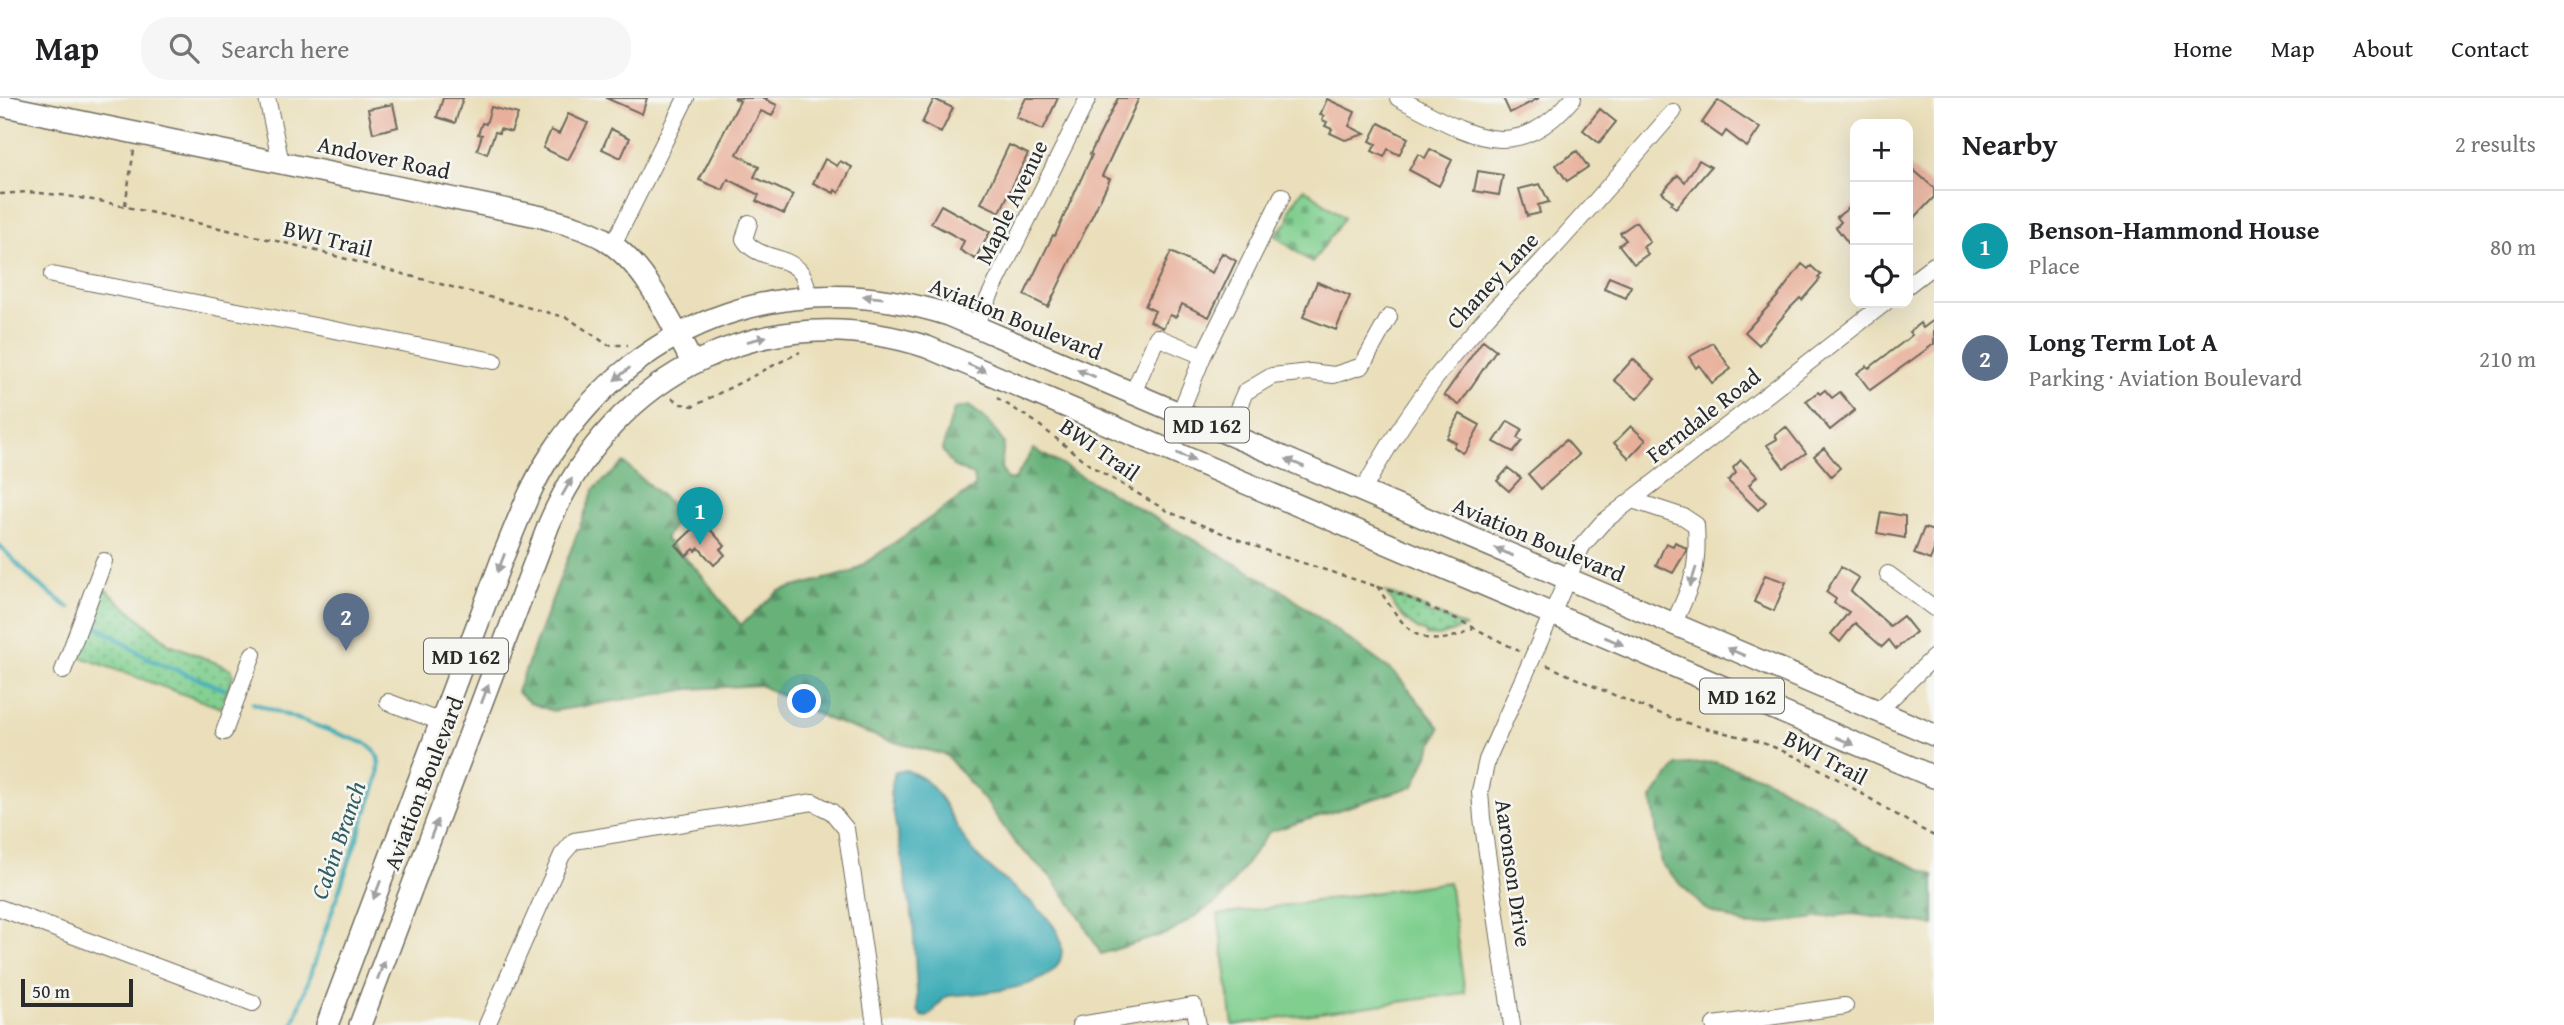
<!DOCTYPE html>
<html lang="en">
<head>
<meta charset="utf-8">
<style>
  :root { --surface:#fff; --page:#f6f6f6; --text:#202124; --muted:#757577; --line:#e0e0e0; --accent:#b5179e }
  body { margin:0; font-family:"Gentium Book Plus",serif; background:var(--page); color:var(--text) }
  .controls { position:absolute; right:21px; top:21px; display:grid; overflow:hidden; border-radius:14px; box-shadow:0 7px 28px #0002 }
  .controls button { width:63px; height:63px; display:grid; place-items:center; padding:0; border:0; border-bottom:2px solid var(--line); background:var(--surface); color:var(--text); font:35px sans-serif }
  .scale { position:absolute; left:21px; bottom:18px; width:112px; box-sizing:border-box; padding-left:7px; border:4px solid #2b2b2b; border-top:0; font-size:19px; line-height:24px; white-space:nowrap; color:#2b2b2b; -webkit-text-stroke:5px #f6f6f2; paint-order:stroke }
  .you { position:absolute; left:805px; top:604px; width:24px; height:24px; margin:-18px; border:5px solid #fff; border-radius:50%; background:#1a73e8; box-shadow:0 0 0 10px #1a73e833 }
  .badge { display:grid; place-items:center; width:46px; height:46px; border-radius:50%; background:var(--accent); color:#fff; font-size:23px; font-weight:700 }
  .pin { position:absolute; translate:-50% -58px; filter:drop-shadow(0 2px 4px #0008) }
  .pin::after { content:''; position:absolute; top:37px; width:24px; height:21px; background:inherit; clip-path:polygon(0 0,100% 0,50% 100%) }
  .list { margin:0; padding:0; list-style:none }
  h2 { display:flex; justify-content:space-between; align-items:center; height:91px; margin:0; padding:0 28px; font-size:30px }
  h2 small { font-size:23px; font-weight:400; color:var(--muted) }
  .list li { display:grid; grid-template-columns:46px 1fr auto; gap:21px; align-items:center; box-sizing:border-box; height:112px; padding:0 28px; border-top:2px solid var(--line) }
  .list b { display:block; font-size:26px; white-space:nowrap }
  .list p { margin:0; font-size:23px; white-space:nowrap; color:var(--muted) }
  .list em { font-size:23px; font-style:normal; color:var(--muted) }
  .icon { flex:none; width:38px; height:38px; fill:none; stroke:currentColor; stroke-width:2; stroke-linecap:round; stroke-linejoin:round }
  .map { position:relative; flex:none; width:1934px; height:927px; overflow:hidden }
  header { display:flex; align-items:center; gap:42px; box-sizing:border-box; height:98px; padding:0 35px; background:var(--surface); border-bottom:2px solid var(--line) }
  header strong { font-size:33px }
  nav { display:flex; gap:38px; margin-inline-start:auto; font-size:24px }
  .search { width:490px; height:63px; background:var(--page); display:flex; align-items:center; gap:18px; box-sizing:border-box; padding:0 24px; border-radius:28px; color:var(--muted); font-size:26px }
  main { display:flex }
  aside { flex:1; background:var(--surface) }
  .map>svg:first-child { display:block }
</style>
</head>
<body>
<header>
<strong>Map</strong>
<div class="search"><svg class="icon" aria-label="search" viewBox="0 0 24 24"><circle cx="10" cy="10" r="6"/><path d="M15 15l6 6"/></svg>Search here</div>
<nav><a>Home</a><a>Map</a><a>About</a><a>Contact</a></nav>
</header>
<main>
<div class="map">
<svg width="1934" height="927" viewBox="0 0 1934 927">
  <defs>
    <pattern id="grass-dots" width="8" height="8" patternUnits="userSpaceOnUse" patternTransform="scale(1.75)"><rect width="8" height="8" fill="#80cf8f"/><path d="M2 2h.1M6 6h.1" fill="none" stroke="#69a875" stroke-width="1.8" stroke-linecap="round"/></pattern>
    <pattern id="forest-firs" width="22" height="20" patternUnits="userSpaceOnUse" patternTransform="scale(1.75)"><rect width="22" height="20" fill="#68b27a"/><path d="M5 1l3.5 6h-7zM16 11l3.5 6h-7z" fill="#569164"/></pattern>
    <pattern id="cemetery-stones" width="16" height="16" patternUnits="userSpaceOnUse" patternTransform="scale(1.75)"><rect width="16" height="16" fill="#80cf8f"/><path d="M2 7V4a2 2 0 0 1 4 0v3zM10 15v-3a2 2 0 0 1 4 0v3z" fill="#69a875"/></pattern>
  </defs>
  <rect width="100%" height="100%" fill="#f6f6f2"/>
  <filter id="ink" filterUnits="userSpaceOnUse"><feTurbulence type="fractalNoise" baseFrequency=".0143" numOctaves="2"/><feDisplacementMap in="SourceGraphic" scale="14" xChannelSelector="R" yChannelSelector="G"/><feConvolveMatrix kernelMatrix="1 2 1 2 8 2 1 2 1" color-interpolation-filters="sRGB"/></filter>
  <filter id="wash" filterUnits="userSpaceOnUse"><feTurbulence type="fractalNoise" baseFrequency=".00686" numOctaves="4" result="noise"/><feDisplacementMap in="SourceGraphic" scale="28" xChannelSelector="R" yChannelSelector="G"/><feGaussianBlur stdDeviation="1.57" result="paint"/><feColorMatrix in="noise" values="0 0 0 0 0 0 0 0 0 0 0 0 0 0 0 0 0 1.4 0 .05"/><feComposite in="paint" operator="in"/></filter>
  <g filter="url(#wash)">
    <rect width="100%" height="100%" fill="#eadfba"/>
    <path fill="url(#grass-dots)" stroke="#567d5d" stroke-width="2" d="M103 492H106L168 545 231 571 233 577 221 610 81 559 80 552Z
      M1386 494 1429 512 1428 515 1433 517 1435 515 1465 529 1439 538 1426 537V535C1407 527 1397 514 1386 494Z"/>
    <path fill="url(#forest-firs)" stroke="#4a6e52" stroke-width="2" d="M969 308 987 322 1004 345 1001 370 1007 381 1014 382 1034 351 1280 491 1396 576 1440 630 1414 688 1269 734 1221 801 1171 834 1101 856 1077 814 1051 779 1015 745 987 705 946 657 887 642 830 622 760 587 690 591 553 613 530 605 517 594 594 391 624 365 681 415 665 441 697 472 741 527 779 493 852 474 975 389 973 377 953 368 942 352 954 311Z
      M1714 664 1764 680 1834 718 1860 745 1934 777V827L1852 816 1749 828 1705 811 1661 766 1652 700 1677 667Z"/>
    <path fill="url(#cemetery-stones)" stroke="#567d5d" stroke-width="2" d="M1304 90 1344 120 1312 165 1274 137 1288 124 1291 109Z"/>
    <path fill="#80cf8f" stroke="#567d5d" stroke-width="2" d="M1449 784 1465 895 1233 927 1218 817Z"/>
    <path fill="#3aabb6" stroke="#326b70" stroke-width="2" d="M906 672C912 675 920 678 925 682 950 704 957 739 980 761 1003 784 1033 801 1052 826 1057 832 1060 839 1061 846 1071 893 979 895 948 898 937 904 936 914 927 919L922 918 918 913 913 823 890 695 895 674Z"/>
    <g fill="none" stroke-linecap="round" stroke-linejoin="round">
      <path stroke="#3aabb6" stroke-width="4.5" d="M0 448 33 482 69 510
        M97 528 151 562 224 591
        M253 605 367 646C380 656 380 663 378 679L293 927"/>
    </g>
    <g id="blocks">
      <path fill="#e8b09b" d="M443 0H463L455 25 437 19Z
        M606 0H647L642 16Z
        M734 0H767L766 2 777 7 772 18 761 13 737 56 759 69 754 79 793 97 784 116 756 103 759 97 728 81 723 92 699 82 740 3Z
        M1026 0H1058L1043 32 1016 19Z
        M1118 0H1139L1102 78 1110 81 1048 209 1024 197 1053 137 1055 138 1092 57 1090 56Z
        M1503 0H1539L1510 15Z
        M934 1 953 10 941 35 922 25Z
        M1327 1 1355 14 1349 28 1365 36 1345 42 1330 35 1332 31 1325 28 1327 24 1322 22 1324 18 1320 17Z
        M1718 2 1760 30 1747 49 1726 33 1722 39 1702 25Z
        M393 6 398 29 373 35 368 11Z
        M491 9 518 16 511 34 500 31 499 35 495 34 487 56 477 52 482 37 478 36 482 25 486 26Z
        M1600 11 1616 24 1599 45 1583 32Z
        M568 16 588 25 568 62 543 50 551 32 559 36Z
        M1379 25 1408 40 1399 57 1388 51 1384 59 1372 53 1376 46 1370 43Z
        M611 31 630 40 621 60 602 51Z
        M1009 47 1028 56 1000 114 981 105Z
        M1430 51 1452 62 1439 88 1409 72 1418 56 1425 60Z
        M1577 53 1588 69 1567 83 1556 67Z
        M825 61 837 68 840 63 852 69 839 95 835 92 834 95 813 85Z
        M1699 62 1711 69 1676 110 1671 106 1673 104 1662 94 1678 77 1685 84Z
        M1908 67 1934 90V99L1908 127Z
        M1478 73 1503 77 1499 97 1474 93Z
        M1540 86 1549 104 1538 107 1540 115 1527 118 1519 91Z
        M1855 105V154L1836 129 1841 124 1837 119Z
        M941 107 990 134 975 161 960 152 964 143 931 125Z
        M1636 124 1650 144 1643 149 1648 156 1634 166 1619 147 1626 142 1620 135Z
        M1171 154 1212 175 1222 155 1236 163 1209 219 1182 206 1176 219 1170 217 1163 230 1150 223 1155 213 1145 208Z
        M1802 166 1808 171 1811 168 1821 177 1818 180 1820 181 1802 202 1800 200 1790 210 1759 247 1745 234 1777 199Z
        M1609 179 1631 188 1626 200 1604 191Z
        M1317 184 1350 198 1336 232 1303 219Z
        M1934 222V246L1870 292 1857 275 1867 268 1869 270 1906 242 1912 237 1909 234 1920 225 1923 230Z
        M1483 242 1496 252 1459 307 1444 297Z
        M1713 245 1731 271 1712 285 1699 267 1696 270 1689 259Z
        M1633 261 1655 281 1637 301 1614 282Z
        M1825 292 1832 300 1840 294 1855 312 1830 332 1806 303 1818 294 1820 296Z
        M1460 316 1480 327 1467 351 1463 355 1454 349 1456 345 1447 340Z
        M1508 323 1522 331 1517 340 1522 343 1513 354 1494 344Z
        M1631 328 1646 342 1629 360 1614 345Z
        M1786 329 1806 355 1784 370 1767 347 1777 341 1775 337Z
        M1566 342 1579 357 1541 391 1528 376Z
        M1824 350 1840 370 1831 378 1814 358Z
        M1741 362 1757 378 1749 387 1766 404 1758 412 1728 383 1736 375 1733 370Z
        M1508 370 1521 380 1509 393 1497 383Z
        M1881 414 1905 418V440L1877 435Z
        M697 427 703 434 708 429 725 448 720 451 725 457 714 467 699 450 696 453 694 451 686 458 676 447Z
        M1924 430 1934 433V452L1930 462 1914 456Z
        M1675 444 1686 450V453L1673 475 1656 467 1666 445 1673 448Z
        M1841 469 1859 480 1851 493 1890 528 1903 518 1916 534 1896 551 1889 542 1882 549 1855 525 1840 544 1831 536 1849 514 1834 505 1836 501 1826 494Z
        M1765 477 1786 484 1774 513 1754 504Z"/>
    </g>
  </g>
  <g filter="url(#ink)">
    <use href="#blocks" fill-opacity="0" stroke="#6e6a5d" stroke-width="2"/>
    <g fill="none" stroke-linecap="round" stroke-linejoin="round">
      <g stroke="#6e6a5d" stroke-width="18">
        <path id="minor" d="M267 0 281 65
          M1398 0C1466 34 1512 72 1573 0
          M749 125 744 141C756 162 788 156 802 176 806 182 807 192 809 198
          M613 147 686 0
          M52 177 494 263
          M1908 187 1934 167
          M975 227 1088 0
          M1203 258 1282 98
          M1133 295 1157 239 1203 258 1180 315
          M1227 336 1245 294 1272 278 1310 274 1334 277 1362 268 1389 219
          M1362 394C1396 332 1438 272 1486 220 1503 200 1524 183 1542 163 1587 114 1630 64 1673 14
          M1632 402 1684 419 1696 427C1699 474 1692 485 1673 527
          M1888 476 1934 510
          M63 573 104 463
          M388 604 441 624
          M1877 614 1934 559
          M224 634 253 556
          M0 810 253 905
          M487 927 562 757 574 743 813 704 832 714 846 731 875 927
          M1080 927 1194 908 1198 927
          M1512 927 1482 720 1480 693 1487 662 1582 448 1602 425 1885 205
          M1714 927 1845 908"/>
      </g>
      <g stroke="#6e6a5d" stroke-width="24">
        <path id="major" d="M0 7 542 119C563 125 585 130 604 141 647 167 669 222 692 264
          M327 927 502 461C517 425 530 388 552 355 642 217 795 168 949 217L1934 637
          M360 927 549 426C614 274 767 197 927 249L1934 679"/>
      </g>
      <path stroke="#6e6a5d" stroke-width="2.5" stroke-dasharray="5 5" stroke-linecap="butt" d="M0 96 28 94 61 97 105 104 294 147 568 220 608 247H628
        M125 107 134 52
        M672 300 681 306 694 308 800 254
        M997 300 1034 323 1091 368 1169 414 1275 456 1397 495 1457 521 1519 553
        M1377 488C1405 531 1419 557 1473 531
        M1547 567C1592 588 1637 608 1684 624 1715 634 1747 638 1776 650 1832 673 1881 710 1934 738"/>
      <use href="#minor" stroke="#fff" stroke-width="16"/>
      <use href="#major" stroke="#fff" stroke-width="21"/>
    </g>
    <defs><path id="oneway-solid" d="M-6-.8H1V-3.2L6.5 0L1 3.2V.8H-6Z" transform="scale(1.75)"/></defs>
    <g fill="#a0a0a0">
      <use href="#oneway-solid" transform="translate(873 199) rotate(-174)"/>
      <use href="#oneway-solid" transform="translate(757 241) rotate(-15)"/>
      <use href="#oneway-solid" transform="translate(977 270) rotate(23)"/>
      <use href="#oneway-solid" transform="translate(1086 275) rotate(-157)"/>
      <use href="#oneway-solid" transform="translate(622 276) rotate(141)"/>
      <use href="#oneway-solid" transform="translate(1186 359) rotate(23)"/>
      <use href="#oneway-solid" transform="translate(1295 365) rotate(-157)"/>
      <use href="#oneway-solid" transform="translate(567 389) rotate(-60)"/>
      <use href="#oneway-solid" transform="translate(1504 454) rotate(-157)"/>
      <use href="#oneway-solid" transform="translate(501 465) rotate(111)"/>
      <use href="#oneway-solid" transform="translate(1693 479) rotate(108)"/>
      <use href="#oneway-solid" transform="translate(1614 543) rotate(23)"/>
      <use href="#oneway-solid" transform="translate(1736 554) rotate(-157)"/>
      <use href="#oneway-solid" transform="translate(485 596) rotate(-69)"/>
      <use href="#oneway-solid" transform="translate(1845 643) rotate(23)"/>
      <use href="#oneway-solid" transform="translate(434 731) rotate(-69)"/>
      <use href="#oneway-solid" transform="translate(377 792) rotate(111)"/>
      <use href="#oneway-solid" transform="translate(381 872) rotate(-69)"/>
    </g>
  </g>
  <g text-anchor="middle" dominant-baseline="central" stroke-width="5" stroke-linejoin="round" paint-order="stroke">
    <g fill="#f6f6f2" stroke="#686867" stroke-width="2">
      <rect x="1165" y="309.5" width="84" height="35" rx="5"/>
      <rect x="424" y="540.5" width="84" height="35" rx="5"/>
      <rect x="1700" y="580.5" width="84" height="35" rx="5"/>
    </g>
    <g font-size="21" font-weight="bold" fill="#2b2b2b">
      <text x="1207" y="327">MD 162</text>
      <text x="466" y="558">MD 162</text>
      <text x="1742" y="598">MD 162</text>
    </g>
    <g font-size="23" fill="#2b2b2b" stroke="#f6f6f2">
      <text transform="translate(384 59) rotate(12)">Andover Road</text>
      <text transform="translate(1011 104) rotate(-64)">Maple Avenue</text>
      <text transform="translate(328 140) rotate(14)">BWI Trail</text>
      <text transform="translate(1492 182) rotate(-47)">Chaney Lane</text>
      <text transform="translate(1016 220) rotate(22)">Aviation Boulevard</text>
      <text transform="translate(1703 317) rotate(-38)">Ferndale Road</text>
      <text transform="translate(1100 351) rotate(35)">BWI Trail</text>
      <text transform="translate(1539 441) rotate(23)">Aviation Boulevard</text>
      <text transform="translate(1826 659) rotate(28)">BWI Trail</text>
      <text transform="translate(423 685) rotate(-69)">Aviation Boulevard</text>
      <text transform="translate(1514 775) rotate(82)">Aaronson Drive</text>
    </g>
    <g font-size="24" font-style="italic" fill="#315e63" stroke="#f6f6f2">
      <text transform="translate(338 742) rotate(-71)">Cabin Branch</text>
    </g>
  </g>
</svg>
<div class="controls">
<button>+</button>
<button>−</button>
<button><svg class="icon" aria-label="locate" viewBox="0 0 24 24"><circle cx="12" cy="12" r="6"/><path d="M12 2v4M12 18v4M2 12h4M18 12h4"/></svg></button>
</div>
<div class="scale">50 m</div>
<div class="you"></div>
<div class="pin badge" style="left:700px;top:447px;background:#0f9aa8">1</div>
<div class="pin badge" style="left:346px;top:553px;background:#5c6f8a">2</div>
</div>
<aside>
<h2>Nearby<small>2 results</small></h2>
<ul class="list">
<li><span class="badge" style="background:#0f9aa8">1</span><div><b>Benson-Hammond House</b><p>Place</p></div><em>80 m</em></li>
<li><span class="badge" style="background:#5c6f8a">2</span><div><b>Long Term Lot A</b><p>Parking · Aviation Boulevard</p></div><em>210 m</em></li>
</ul>
</aside>
</main>
</body>
</html>
